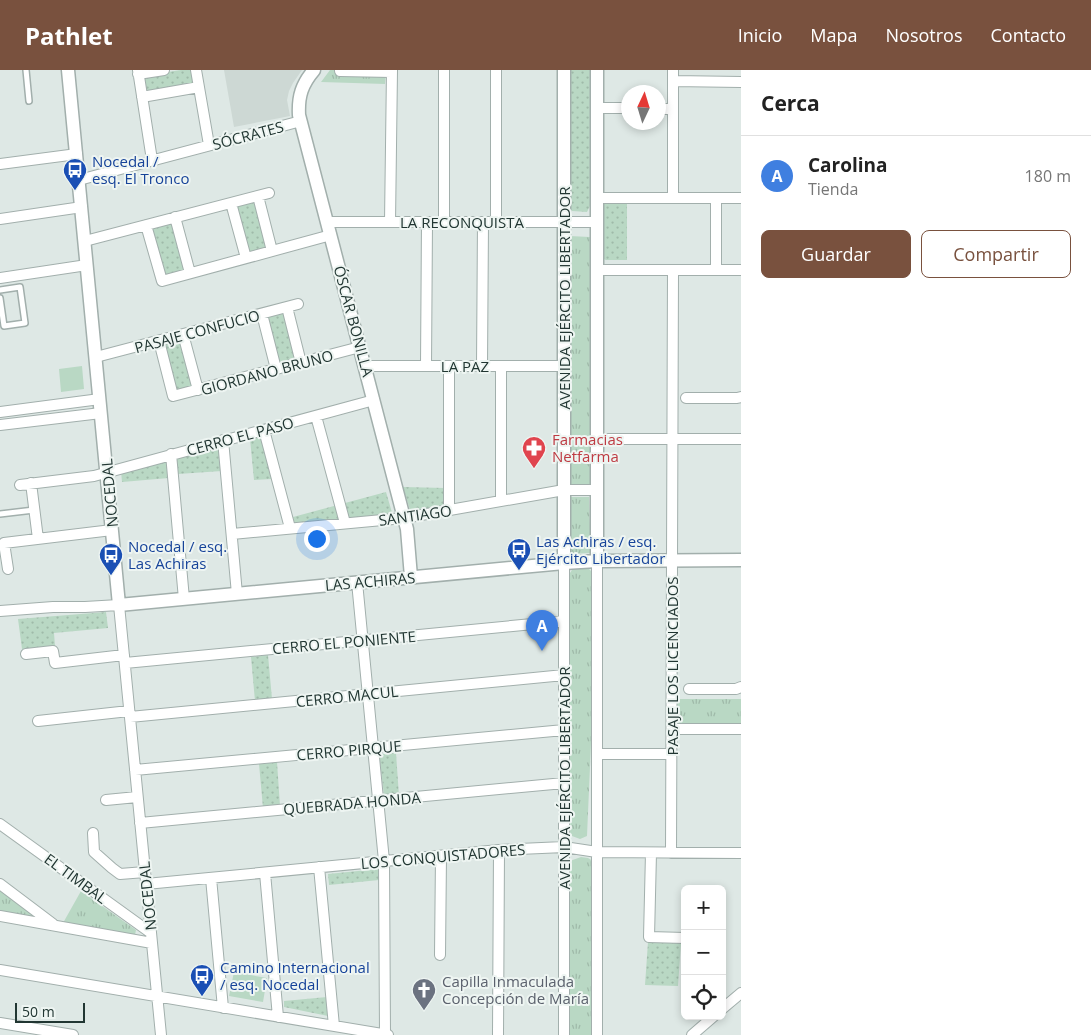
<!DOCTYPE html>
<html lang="es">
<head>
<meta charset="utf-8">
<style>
  :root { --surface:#fff; --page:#f2f2f2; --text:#222; --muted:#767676; --line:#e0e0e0; --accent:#79513e }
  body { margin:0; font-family:"Open Sans",sans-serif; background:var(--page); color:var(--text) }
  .controls { position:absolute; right:15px; bottom:15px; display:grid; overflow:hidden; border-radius:8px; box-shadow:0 2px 8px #0003 }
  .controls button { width:45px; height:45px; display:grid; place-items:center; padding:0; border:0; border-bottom:1px solid var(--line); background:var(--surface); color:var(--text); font:25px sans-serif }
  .compass { position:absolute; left:621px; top:15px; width:45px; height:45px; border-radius:50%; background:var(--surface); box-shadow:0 2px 8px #0003; rotate:4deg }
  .scale { position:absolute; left:15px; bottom:12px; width:70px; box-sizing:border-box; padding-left:5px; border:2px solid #213632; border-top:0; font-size:14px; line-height:18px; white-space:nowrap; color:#213632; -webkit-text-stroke:4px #eef5f2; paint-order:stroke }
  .you { position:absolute; left:316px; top:468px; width:18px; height:18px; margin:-12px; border:4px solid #fff; border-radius:50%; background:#1a73e8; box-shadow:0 0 0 8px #1a73e833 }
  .badge { display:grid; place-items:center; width:32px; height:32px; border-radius:50%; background:var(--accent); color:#fff; font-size:16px; font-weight:700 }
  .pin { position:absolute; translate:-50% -41px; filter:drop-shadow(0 1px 2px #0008) }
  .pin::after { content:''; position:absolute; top:26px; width:18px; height:15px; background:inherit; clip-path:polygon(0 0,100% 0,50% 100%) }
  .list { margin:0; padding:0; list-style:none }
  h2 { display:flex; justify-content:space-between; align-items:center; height:65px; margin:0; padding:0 20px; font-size:21px }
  h2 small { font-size:16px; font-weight:400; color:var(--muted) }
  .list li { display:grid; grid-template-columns:32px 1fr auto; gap:15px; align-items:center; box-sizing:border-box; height:80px; padding:0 20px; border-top:1px solid var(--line) }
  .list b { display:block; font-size:19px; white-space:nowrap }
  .list p { margin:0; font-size:16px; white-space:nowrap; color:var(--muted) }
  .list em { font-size:16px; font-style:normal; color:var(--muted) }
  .actions { display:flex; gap:10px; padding:15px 20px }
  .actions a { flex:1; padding:11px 0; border:1px solid var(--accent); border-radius:8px; text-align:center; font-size:18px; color:var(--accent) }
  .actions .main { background:var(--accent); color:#fff }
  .icon { flex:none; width:28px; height:28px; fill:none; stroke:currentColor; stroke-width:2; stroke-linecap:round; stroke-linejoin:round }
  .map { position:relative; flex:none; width:741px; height:965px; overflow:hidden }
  header { display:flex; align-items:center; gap:30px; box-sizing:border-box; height:70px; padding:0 25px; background:var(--accent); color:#fff }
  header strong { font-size:24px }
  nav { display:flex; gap:28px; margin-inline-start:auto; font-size:18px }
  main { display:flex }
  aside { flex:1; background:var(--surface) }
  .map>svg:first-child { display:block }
</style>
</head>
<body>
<header>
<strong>Pathlet</strong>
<nav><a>Inicio</a><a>Mapa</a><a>Nosotros</a><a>Contacto</a></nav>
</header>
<main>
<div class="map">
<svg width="741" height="965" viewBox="0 0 741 965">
  <defs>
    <pattern id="grass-dots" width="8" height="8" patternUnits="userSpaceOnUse" patternTransform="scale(1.25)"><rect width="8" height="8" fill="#b9d8c4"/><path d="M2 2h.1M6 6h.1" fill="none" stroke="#9fbaa9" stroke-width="1.8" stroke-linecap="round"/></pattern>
    <pattern id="park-tufts" width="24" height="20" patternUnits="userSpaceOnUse" patternTransform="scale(1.25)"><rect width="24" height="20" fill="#b9d8c4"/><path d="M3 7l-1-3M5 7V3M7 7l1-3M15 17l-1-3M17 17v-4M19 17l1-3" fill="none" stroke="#9fbaa9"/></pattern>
  </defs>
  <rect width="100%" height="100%" fill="#dee8e5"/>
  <path fill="#cdd8d4" d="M224 0H302L293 13 289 21 287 30 290 46 234 57Z"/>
  <path fill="url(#grass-dots)" d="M181 0H192L195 15 145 24 142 6Z
    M568 0H591V134L587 142 572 141 567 134Z
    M255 129 269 178 248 183 235 135Z
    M600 133 627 134V190H606L601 188Z
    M169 152 173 155 185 198 183 202 163 207 149 157Z
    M281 242 284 244 296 289 282 295 278 292 266 248 268 245Z
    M180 270 193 318 177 323 164 274Z
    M262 365 272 409 254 410 250 369Z
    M220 376 222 401 178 404 176 388Z
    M167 390 169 408 122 412 121 401Z
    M403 417 445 418 446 436 410 440Z
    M386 422 393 446 295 455 293 447Z
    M106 542 108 558 54 563 55 576 22 579 18 549Z
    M268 585 272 629 255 631 251 587Z
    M396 683 399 726 388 728 384 725 379 684Z
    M277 692 280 736 263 738 259 694Z
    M378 799 380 801 379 810 329 815 328 804Z
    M648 872 681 873 678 916 645 915Z
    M327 927 328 946 284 937V931Z"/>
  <path fill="url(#park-tufts)" d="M330 0H386L385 14 321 12Z
    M569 166 590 167 593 415H568Z
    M569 427H589L591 483 569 484Z
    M587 497 591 501 592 651 587 766 580 769 572 766 568 758V506L572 500Z
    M677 629H741V657L677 656Z
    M581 787 588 788 593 791 592 965H568L567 792Z
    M0 820 34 844 32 850 0 843Z
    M81 821 136 860 135 865 63 853Z"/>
  <path fill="#b9d8c4" d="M82 296 84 319 61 322 59 299Z
    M234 902 267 908 263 932 229 926Z"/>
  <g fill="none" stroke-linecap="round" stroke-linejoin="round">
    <g stroke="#a2afac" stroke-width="8">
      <path id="service" d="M26 0 29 31
        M0 220 20 217 25 253 4 256 0 228
        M0 444 34 440"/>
    </g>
    <g stroke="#a2afac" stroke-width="12">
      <path id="minor" d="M138 0 152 90
        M196 0 209 75
        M340 1 392 2
        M138 4 164 0
        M673 11 741 12
        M142 27 199 17
        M597 38H628
        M658 39H673
        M0 94 77 84
        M79 110 301 51
        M258 126 272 181
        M597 128H741
        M673 128V0
        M231 133 246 188
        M175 147 190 203
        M0 149 82 137
        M328 152H597
        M390 152 392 0
        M444 152V0
        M496 152V0
        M146 155 162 211 331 165
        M85 171 269 123
        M597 200H741
        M716 200V128
        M0 208 87 195
        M287 237 301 293
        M262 244 276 299
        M183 264 198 320
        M159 271 173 326 360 277
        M96 287 298 234
        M365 296H564
        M426 296 427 152
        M482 296 483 152
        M501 296V431
        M686 328H737L741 327
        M0 342 100 329
        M316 346 345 453
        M0 355 101 343
        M264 360 290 458
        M597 369H741
        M223 370 237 524
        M171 384 184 529
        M31 413 38 469
        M20 415 94 406 374 330
        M449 440V296
        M232 464 404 448 564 420H597
        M564 493V965
        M8 499 4 473 112 460
        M357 512 384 791 385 964
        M0 541 53 537H85L119 535 161 965
        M26 584 53 581 55 593 124 585
        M125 593 564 551
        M689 619H736L741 617
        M130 647 564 605
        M38 651 129 641
        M672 659H741
        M597 684H672
        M135 700 564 660
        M106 730 137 727
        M140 753 564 713
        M0 754 151 863
        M93 763 94 782 112 798 120 804 145 802
        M651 783 649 867 685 868
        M671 783 673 200
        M319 797 334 956
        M265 803 278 947
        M211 808 223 938
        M0 814 53 854
        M146 814 499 780 564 777 597 782 741 783
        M0 846 152 873
        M440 885 441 786
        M0 900 388 965
        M722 939 741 923
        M0 953 73 965
        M498 965 499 780
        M597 965V491
        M692 965 714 946"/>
    </g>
    <g stroke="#a2afac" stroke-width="15">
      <path id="tertiary" d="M68 0 119 535 564 493 597 491 741 490
        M314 0C302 14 298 26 299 45L404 448 407 459 411 507
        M597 491V0
        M564 493V0"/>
    </g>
    <use href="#service" stroke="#fff" stroke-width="5"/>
    <use href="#minor" stroke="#fff" stroke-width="10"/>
    <use href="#tertiary" stroke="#fff" stroke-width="12"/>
  </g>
  <defs>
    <g id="bus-pin" transform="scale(1.25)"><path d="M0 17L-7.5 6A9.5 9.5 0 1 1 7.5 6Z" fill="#1a4fb4" stroke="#eef5f2"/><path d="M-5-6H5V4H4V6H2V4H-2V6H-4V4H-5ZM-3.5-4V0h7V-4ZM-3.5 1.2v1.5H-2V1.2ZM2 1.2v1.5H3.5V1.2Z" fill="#fff"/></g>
    <g id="pharmacy-pin" transform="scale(1.25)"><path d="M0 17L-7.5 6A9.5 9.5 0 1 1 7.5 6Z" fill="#e0444e" stroke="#eef5f2"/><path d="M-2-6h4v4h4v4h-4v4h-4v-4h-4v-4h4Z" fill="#fff"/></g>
    <g id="church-pin" transform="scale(1.25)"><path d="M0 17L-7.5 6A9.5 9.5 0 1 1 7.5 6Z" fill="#6b7280" stroke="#eef5f2"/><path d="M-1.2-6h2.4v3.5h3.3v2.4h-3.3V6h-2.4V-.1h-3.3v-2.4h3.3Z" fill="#fff"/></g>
  </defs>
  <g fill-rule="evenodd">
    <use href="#bus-pin" x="75" y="100"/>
    <use href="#pharmacy-pin" x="534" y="378"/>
    <use href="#bus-pin" x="519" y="480"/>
    <use href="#bus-pin" x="111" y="485"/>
    <use href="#bus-pin" x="202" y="906"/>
    <use href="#church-pin" x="424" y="920"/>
  </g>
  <g text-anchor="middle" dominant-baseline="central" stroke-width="4" stroke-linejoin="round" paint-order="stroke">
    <g font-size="15" fill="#213632" stroke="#eef5f2">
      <text transform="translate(248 65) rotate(-15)">SÓCRATES</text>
      <text x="462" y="152">LA RECONQUISTA</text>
      <text transform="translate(564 228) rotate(-90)">AVENIDA EJÉRCITO LIBERTADOR</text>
      <text transform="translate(354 251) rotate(75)">ÓSCAR BONILLA</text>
      <text transform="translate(197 261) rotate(-15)">PASAJE CONFUCIO</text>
      <text x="465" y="296">LA PAZ</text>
      <text transform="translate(267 302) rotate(-15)">GIORDANO BRUNO</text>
      <text transform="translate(240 366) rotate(-15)">CERRO EL PASO</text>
      <text transform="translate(109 423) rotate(-95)">NOCEDAL</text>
      <text transform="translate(415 445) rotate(-8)">SANTIAGO</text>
      <text transform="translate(370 511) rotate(-5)">LAS ACHIRAS</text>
      <text transform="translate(344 572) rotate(-5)">CERRO EL PONIENTE</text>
      <text transform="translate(672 596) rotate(-90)">PASAJE LOS LICENCIADOS</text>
      <text transform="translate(347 626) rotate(-6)">CERRO MACUL</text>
      <text transform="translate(349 680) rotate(-5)">CERRO PIRQUE</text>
      <text transform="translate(564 708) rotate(-90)">AVENIDA EJÉRCITO LIBERTADOR</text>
      <text transform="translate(352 733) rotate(-5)">QUEBRADA HONDA</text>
      <text transform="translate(443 786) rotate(-5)">LOS CONQUISTADORES</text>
      <text transform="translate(76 808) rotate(36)">EL TIMBAL</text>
      <text transform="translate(147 826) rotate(-96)">NOCEDAL</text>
    </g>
    <g font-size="15" fill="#164399" stroke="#eef5f2" text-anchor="start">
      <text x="92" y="91">Nocedal /<tspan x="92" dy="17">esq. El Tronco</tspan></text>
      <text x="536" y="471">Las Achiras / esq.<tspan x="536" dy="17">Ejército Libertador</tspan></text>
      <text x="128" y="476">Nocedal / esq.<tspan x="128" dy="17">Las Achiras</tspan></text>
      <text x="220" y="897">Camino Internacional<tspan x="220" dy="17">/ esq. Nocedal</tspan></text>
    </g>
    <g font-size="15" fill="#be3a42" stroke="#eef5f2" text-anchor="start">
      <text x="552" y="369">Farmacias<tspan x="552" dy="17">Netfarma</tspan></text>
    </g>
    <g font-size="15" fill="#5b616d" stroke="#eef5f2" text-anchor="start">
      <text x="442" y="911">Capilla Inmaculada<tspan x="442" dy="17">Concepción de María</tspan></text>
    </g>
  </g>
</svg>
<div class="controls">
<button>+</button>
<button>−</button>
<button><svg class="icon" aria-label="locate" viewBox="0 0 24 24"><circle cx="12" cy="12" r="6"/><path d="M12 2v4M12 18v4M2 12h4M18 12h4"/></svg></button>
</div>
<svg class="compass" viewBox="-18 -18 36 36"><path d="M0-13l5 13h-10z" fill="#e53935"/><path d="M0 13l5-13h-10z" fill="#767676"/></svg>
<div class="scale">50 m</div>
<div class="you"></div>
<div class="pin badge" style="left:542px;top:581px;background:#3f7fe0">A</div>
</div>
<aside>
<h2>Cerca<small></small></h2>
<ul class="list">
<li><span class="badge" style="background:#3f7fe0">A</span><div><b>Carolina</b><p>Tienda</p></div><em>180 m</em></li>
</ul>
<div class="actions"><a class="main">Guardar</a><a>Compartir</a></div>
</aside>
</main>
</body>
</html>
